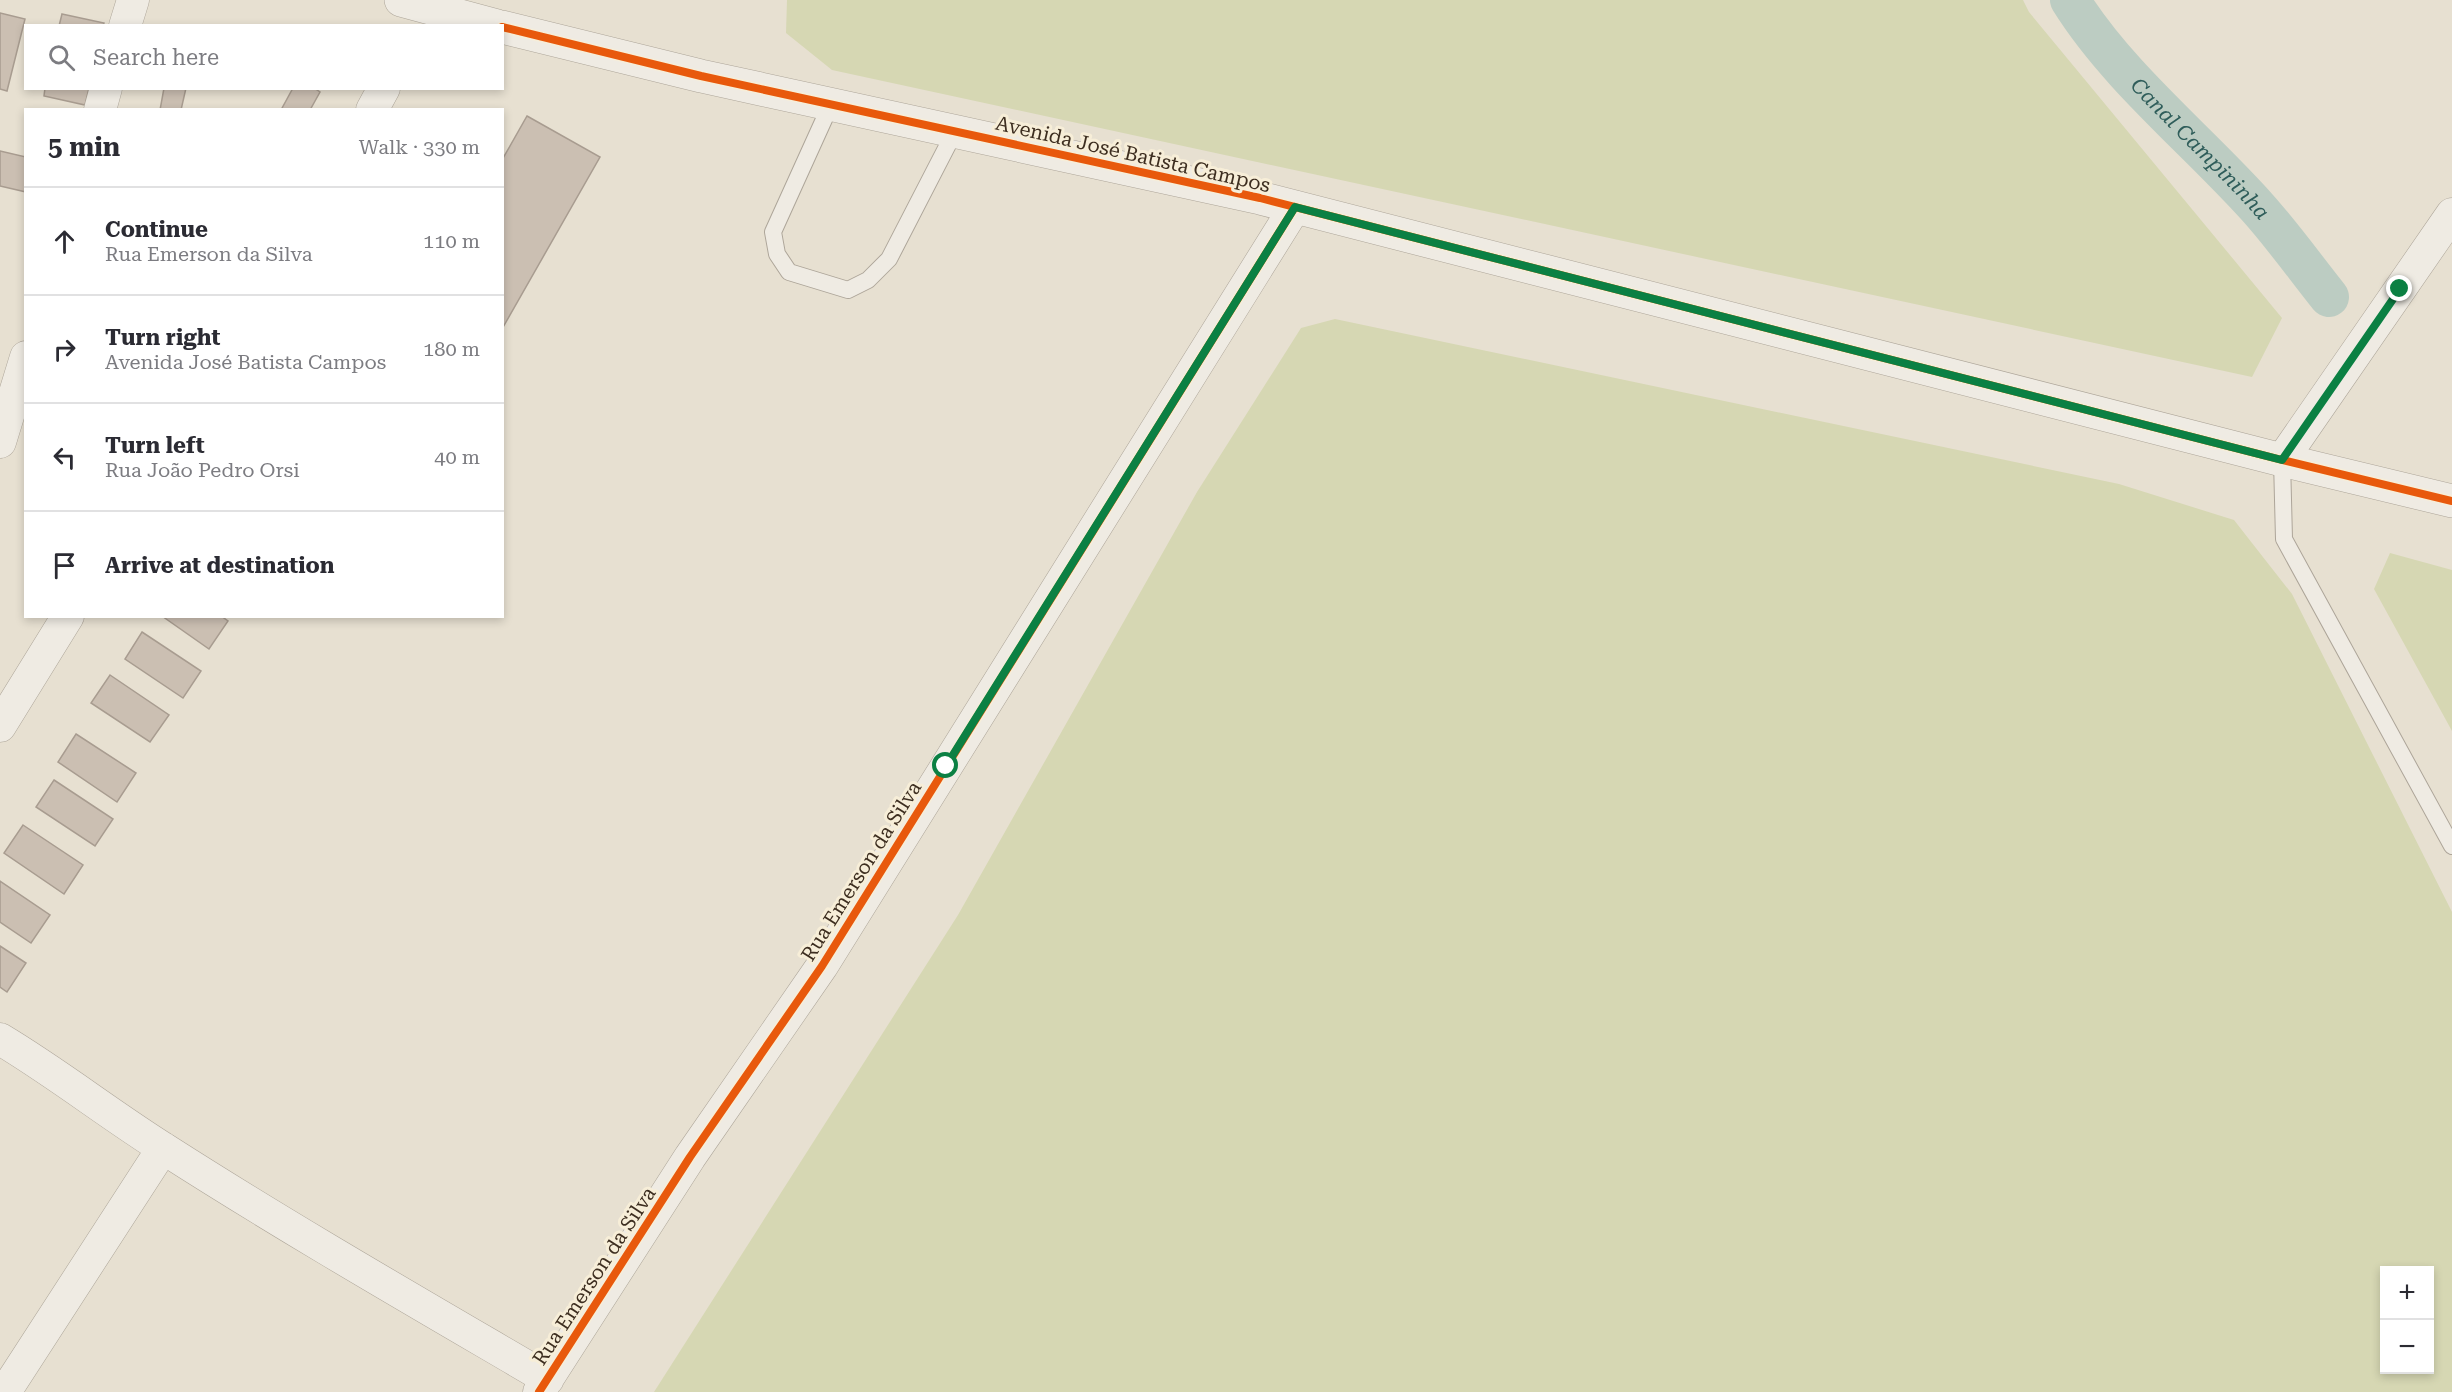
<!DOCTYPE html>
<html lang="en">
<head>
<meta charset="utf-8">
<style>
  :root { --surface:#fff; --page:#f2f2f3; --text:#2b2b33; --muted:#7c7c81; --line:#e1e1e2 }
  body { margin:0; font-family:"Roboto Serif",serif; background:var(--page); color:var(--text) }
  .controls { position:absolute; right:18px; bottom:18px; display:grid; overflow:hidden; border-radius:0px; box-shadow:0 3px 9px #0003 }
  .controls button { width:54px; height:54px; display:grid; place-items:center; padding:0; border:0; border-bottom:2px solid var(--line); background:var(--surface); color:var(--text); font:30px sans-serif }
  .stop { position:absolute; width:18px; height:18px; margin:-14px; border:4px solid #0b8043; border-radius:50%; background:#fff }
  .stop.end { background:#0b8043; border-color:#fff; box-shadow:0 2px 6px #0008 }
  .list { margin:0; padding:0; list-style:none }
  h2 { display:flex; justify-content:space-between; align-items:center; height:78px; margin:0; padding:0 24px; font-size:26px }
  h2 small { font-size:20px; font-weight:400; color:var(--muted) }
  .list li { display:grid; grid-template-columns:39px 1fr auto; gap:18px; align-items:center; box-sizing:border-box; height:108px; padding:0 24px; border-top:2px solid var(--line) }
  .list b { display:block; font-size:22px; white-space:nowrap }
  .list p { margin:0; font-size:20px; white-space:nowrap; color:var(--muted) }
  .list em { font-size:20px; font-style:normal; color:var(--muted) }
  .icon { flex:none; width:33px; height:33px; fill:none; stroke:currentColor; stroke-width:2; stroke-linecap:round; stroke-linejoin:round }
  .map { position:relative; flex:none; width:2452px; height:1392px; overflow:hidden }
  .search { position:absolute; background:var(--surface); box-shadow:0 3px 9px #0003; left:24px; top:24px; width:480px; height:66px; display:flex; align-items:center; gap:15px; box-sizing:border-box; padding:0 21px; border-radius:0px; color:var(--muted); font-size:22px }
  .panel { position:absolute; background:var(--surface); box-shadow:0 3px 9px #0003; left:24px; top:108px; width:480px; height:510px; border-radius:0px }
  .map>svg:first-child { display:block }
</style>
</head>
<body>
<div class="map">
<svg width="2452" height="1392" viewBox="0 0 2452 1392">
  <rect width="100%" height="100%" fill="#e7e0d1"/>
  <path fill="#d6d7b3" fill-rule="evenodd" d="M787 0H2023L2029 12 2282 318 2252 377 832 70 786 33Z
    M1335 319 2119 484 2234 520 2292 594 2452 912V1392H654L958 915 1197 492 1301 328ZM2430 1270V1370H2384V1270Z
    M2390 553 2452 570V731L2374 589Z"/>
  <g fill="none" stroke-linecap="round" stroke-linejoin="round">
    <path stroke="#bcccc2" stroke-width="40" id="s1" d="M2070 0C2118 77 2197 140 2257 207 2283 236 2305 267 2329 297"/>
  </g>
  <path fill="#cbbfb2" stroke="#a89c90" stroke-width="1.5" d="M0 13 25 19 7 91 0 89Z
    M62 14 104 23 103 26H59Z
    M45 88H89L85 105 44 96Z
    M164 88H186L181 110H160Z
    M293 88H314L320 92 310 110H281Z
    M527 116 600 157 502 329V160Z
    M0 151 26 157V192L0 186Z
    M162 616H221L228 621 209 649Z
    M142 632 201 671 183 698 125 659Z
    M110 675 169 715 150 742 91 703Z
    M76 734 136 773 117 802 58 762Z
    M54 780 113 819 95 846 36 807Z
    M23 825 83 865 64 894 4 853Z
    M0 881 50 915 31 943 0 922Z
    M0 946 26 963 7 992 0 987Z"/>
  <g fill="none" stroke-linecap="round" stroke-linejoin="round">
    <g stroke="#ada599" stroke-width="18">
      <path id="service" d="M831 104 773 232 777 254 789 272 848 290 868 280 889 259 955 131
        M2282 460 2284 539 2452 846"/>
    </g>
    <g stroke="#ada599" stroke-width="33">
      <path id="minor" d="M125 26 133 0
        M100 110 106 88
        M372 110 384 88
        M0 442 26 357
        M2282 460 2452 214
        M0 726 68 616
        M0 1039C57 1073 110 1115 166 1150 291 1230 420 1304 548 1379
        M5 1392 163 1148
        M539 1392 690 1157 822 966 1295 207"/>
    </g>
    <g stroke="#ada599" stroke-width="34">
      <path id="tertiary" d="M401 0 497 26
        M502 27 701 76 1260 198 2282 460 2452 501"/>
    </g>
    <use href="#service" stroke="#efebe3" stroke-width="16"/>
    <use href="#minor" stroke="#efebe3" stroke-width="32"/>
    <use href="#tertiary" stroke="#efebe3" stroke-width="33"/>
    <g stroke="#f7eed8" stroke-width="11">
      <path id="cycleway" d="M502 27 701 76 1260 198 2282 460 2452 501
        M539 1392 690 1157 822 966 1295 207"/>
    </g>
    <use href="#cycleway" stroke="#e8590c" stroke-width="8"/>
  </g>
  <g fill="none" stroke-linecap="round" stroke-linejoin="round">
    <path stroke="#0b8043" stroke-width="8" d="M946 766 1295 207 2282 460 2400 289"/>
  </g>
  <g text-anchor="middle" dominant-baseline="central" stroke-width="6" stroke-linejoin="round" paint-order="stroke">
    <g font-size="20" fill="#3d2e20" stroke="#f7eed8">
      <text transform="translate(1133 154) rotate(13)">Avenida José Batista Campos</text>
      <text transform="translate(861 871) rotate(-58)">Rua Emerson da Silva</text>
      <text transform="translate(594 1276) rotate(-57)">Rua Emerson da Silva</text>
    </g>
    <g font-size="21" font-style="italic" fill="#2f5d5a" stroke="#f7eed8">
      <text stroke="none"><textPath href="#s1" startOffset="198">Canal Campininha</textPath></text>
    </g>
  </g>
</svg>
<div class="controls">
<button>+</button>
<button>−</button>
</div>
<div class="stop" style="left:946px;top:766px"></div>
<div class="stop end" style="left:2400px;top:289px"></div>
<div class="search"><svg class="icon" aria-label="search" viewBox="0 0 24 24"><circle cx="10" cy="10" r="6"/><path d="M15 15l6 6"/></svg>Search here</div>
<section class="panel">
<h2>5 min<small>Walk · 330 m</small></h2>
<ul class="list">
<li><svg class="icon" aria-label="ahead" viewBox="0 0 24 24"><path d="M12 20V5M6 11l6-6 6 6"/></svg><div><b>Continue</b><p>Rua Emerson da Silva</p></div><em>110 m</em></li>
<li><svg class="icon" aria-label="right" viewBox="0 0 24 24"><path d="M7 20v-9h11M14 6l5 5-5 5"/></svg><div><b>Turn right</b><p>Avenida José Batista Campos</p></div><em>180 m</em></li>
<li><svg class="icon" aria-label="left" viewBox="0 0 24 24"><path d="M17 20v-9H6M10 6l-5 5 5 5"/></svg><div><b>Turn left</b><p>Rua João Pedro Orsi</p></div><em>40 m</em></li>
<li><svg class="icon" aria-label="arrive" viewBox="0 0 24 24"><path d="M6 21V4h12l-3 4 3 4H6"/></svg><div><b>Arrive at destination</b></div></li>
</ul>
</section>
</div>
</body>
</html>
